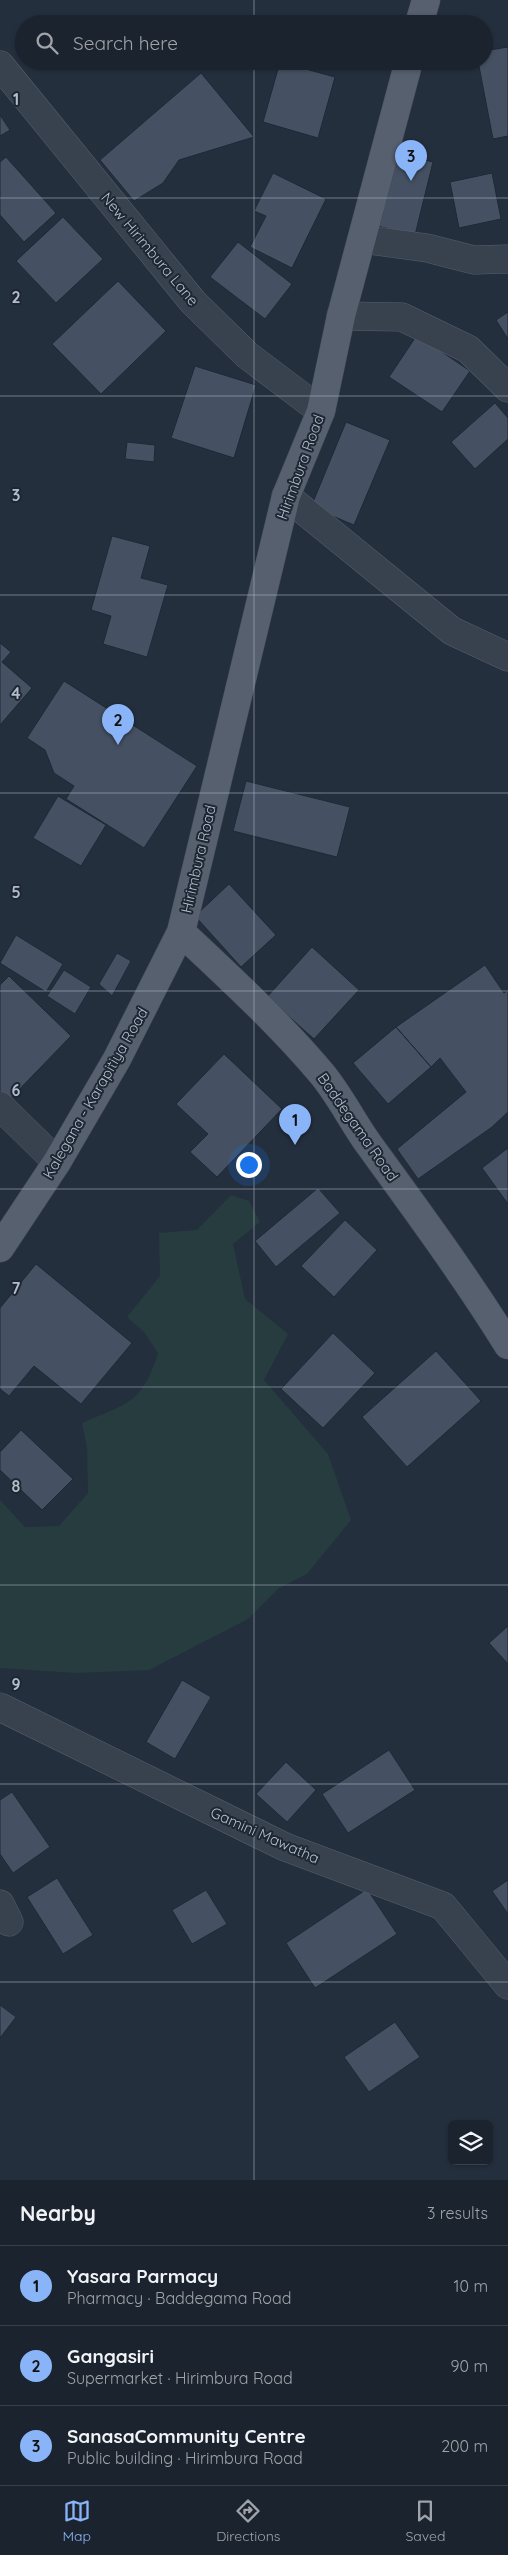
<!DOCTYPE html>
<html lang="en">
<head>
<meta charset="utf-8">
<style>
  :root { --surface:#1b232e; --page:#282f3a; --text:#f1f3f6; --muted:#a0a4aa; --line:#39404a; --accent:#8ab4f8 }
  body { margin:0; font-family:Quicksand,sans-serif; background:var(--page); color:var(--text) }
  .controls { position:absolute; right:15px; bottom:15px; display:grid; overflow:hidden; border-radius:8px; box-shadow:0 1px 4px #0004 }
  .controls button { width:45px; height:45px; display:grid; place-items:center; padding:0; border:0; border-bottom:1px solid var(--line); background:var(--surface); color:var(--text); font:25px sans-serif }
  .you { position:absolute; left:248px; top:1164px; width:18px; height:18px; margin:-12px; border:4px solid #fff; border-radius:50%; background:#1a73e8; box-shadow:0 0 0 8px #1a73e833 }
  .badge { display:grid; place-items:center; width:32px; height:32px; border-radius:50%; background:var(--accent); color:#111; font-size:16px; font-weight:700 }
  .pin { position:absolute; translate:-50% -41px; filter:drop-shadow(0 1px 2px #0008) }
  .pin::after { content:''; position:absolute; top:26px; width:18px; height:15px; background:inherit; clip-path:polygon(0 0,100% 0,50% 100%) }
  .list { margin:0; padding:0; list-style:none }
  h2 { display:flex; justify-content:space-between; align-items:center; height:65px; margin:0; padding:0 20px; font-size:21px }
  h2 small { font-size:16px; font-weight:400; color:var(--muted) }
  .list li { display:grid; grid-template-columns:32px 1fr auto; gap:15px; align-items:center; box-sizing:border-box; height:80px; padding:0 20px; border-top:1px solid var(--line) }
  .list b { display:block; font-size:19px; white-space:nowrap }
  .list p { margin:0; font-size:16px; white-space:nowrap; color:var(--muted) }
  .list em { font-size:16px; font-style:normal; color:var(--muted) }
  .icon { flex:none; width:28px; height:28px; fill:none; stroke:currentColor; stroke-width:2; stroke-linecap:round; stroke-linejoin:round }
  .map { position:relative; flex:none; width:508px; height:2180px; overflow:hidden }
  .search { position:absolute; background:var(--surface); box-shadow:0 1px 4px #0004; left:15px; right:15px; top:15px; height:55px; display:flex; align-items:center; gap:12px; box-sizing:border-box; padding:0 18px; border-radius:28px; color:var(--muted); font-size:19px }
  .sheet { height:305px; background:var(--surface) }
  nav { display:flex; justify-content:space-around; align-items:center; box-sizing:border-box; height:70px; border-top:1px solid var(--line); background:var(--surface); font-size:14px; color:var(--muted) }
  nav a { display:grid; justify-items:center; gap:2px }
  nav .on { color:var(--accent) }
  .map>svg:first-child { display:block }
</style>
</head>
<body>
<div class="map">
<svg width="508" height="2180" viewBox="0 0 508 2180">
  <rect width="100%" height="100%" fill="#242f3e"/>
  <path fill="#263c3f" d="M231 1195 249 1201 260 1222 233 1244 245 1299 288 1334 264 1380 328 1454 351 1520 307 1574 279 1588 248 1619 149 1670 75 1673 0 1668V1500L25 1527 59 1526 88 1493 87 1447 82 1423C128 1403 142 1404 158 1353L144 1332 127 1317 160 1276 159 1233 197 1230Z"/>
  <path fill="#455162" stroke="#1f2835" d="M508 47V136L493 139 478 61H484V51Z
    M280 62 335 77 318 138 263 122Z
    M201 73 254 137 179 160 163 183 134 201 100 160Z
    M0 115 10 130 0 136Z
    M392 152 433 162 415 235 373 225Z
    M6 157 56 213 24 242 0 215V162Z
    M273 173 326 199 292 268 250 247 266 216 254 211Z
    M492 173 501 219 459 228 450 182Z
    M63 217 103 259 56 303 16 261Z
    M238 242 292 284 265 319 210 277Z
    M118 281 166 331 101 394 52 344Z
    M508 312V339L496 320Z
    M417 335 470 371 442 412 389 377Z
    M195 366 256 385 234 458 171 438Z
    M495 403 508 418V439L475 469 451 442Z
    M346 422 390 440 354 525 311 507Z
    M127 442 155 445 154 462 125 459Z
    M112 536 150 546 141 578 168 585 147 657 103 644 111 616 91 610Z
    M0 643 11 652 2 662 32 688 0 725Z
    M64 681 197 766 144 848 66 799 74 786 54 773 45 750 27 738Z
    M246 781 350 807 337 857 233 831Z
    M58 796 106 825 81 866 33 838Z
    M229 884 276 935 241 967 195 916Z
    M16 935 63 964 46 992 0 963Z
    M312 947 359 990 314 1039 267 997Z
    M117 953 131 961 112 996 99 984Z
    M485 965 504 993 508 990V1112L492 1127 418 1179 397 1149 466 1092 440 1058 431 1067 396 1027Z
    M64 970 91 987 75 1014 47 996Z
    M9 976 71 1036 9 1100 0 1091V985Z
    M396 1027 431 1067 388 1104 353 1063Z
    M224 1054 282 1109 217 1177 190 1152 208 1134 176 1104Z
    M508 1148V1204L482 1168Z
    M318 1188 340 1213 276 1267 255 1241Z
    M345 1220 377 1250 334 1297 301 1266Z
    M36 1264 132 1343 81 1404 34 1366 9 1396 0 1389V1308Z
    M333 1333 375 1373 323 1428 281 1389Z
    M436 1351 481 1401 407 1467 362 1417Z
    M21 1430 73 1479 42 1510 0 1470V1452Z
    M508 1626V1664L489 1643Z
    M182 1680 211 1697 175 1759 146 1742Z
    M389 1750 415 1790 348 1833 322 1794Z
    M286 1762 316 1790 287 1822 256 1794Z
    M12 1792 50 1847 13 1873 0 1854V1800Z
    M57 1878 93 1935 63 1954 27 1897Z
    M508 1880V1914L492 1891Z
    M367 1889 397 1934 315 1988 286 1943Z
    M206 1890 227 1924 192 1944 172 1910Z
    M0 2005 16 2017 0 2038Z
    M395 2022 420 2057 369 2092 344 2057Z"/>
  <g fill="none" stroke-linecap="round" stroke-linejoin="round">
    <g stroke="#565f6c" stroke-width="29">
      <path id="minor" d="M0 65 193 302 247 355 321 411
        M362 239 427 248 474 260 508 259
        M341 316 402 317 468 349 508 388
        M286 496 452 631 508 657
        M0 1106 57 1162
        M0 1707 285 1847 443 1906 508 1985
        M0 1904 9 1922"/>
    </g>
    <g stroke="#414a57" stroke-width="29">
      <path id="major" d="M419 24 426 0
        M181 932C230 978 279 1023 322 1074 341 1097 353 1123 370 1146 418 1212 465 1276 508 1345
        M0 1248 57 1162 117 1059 181 932 286 496 321 411 341 316 409 61"/>
    </g>
    <use href="#minor" stroke="#38414e" stroke-width="28"/>
    <use href="#major" stroke="#56606e" stroke-width="28"/>
  </g>
  <path fill="none" stroke="#b4bcc9" stroke-width="1" stroke-opacity="0.55" d="M254 0V24M254 61V2180M0 198H508M0 396H508M0 595H508M0 793H508M0 991H508M0 1189H508M0 1387H508M0 1585H508M0 1784H508M0 1982H508"/>
  <g text-anchor="middle" dominant-baseline="central" stroke-width="4" stroke-linejoin="round" paint-order="stroke">
    <g font-size="15" fill="#b4bcc9" stroke="#1d2633">
      <text transform="translate(150 249) rotate(50)">New Hirimbura Lane</text>
      <text transform="translate(300 467) rotate(-70)">Hirimbura Road</text>
      <text transform="translate(198 859) rotate(-77)">Hirimbura Road</text>
      <text transform="translate(95 1093) rotate(-60)">Kalegana - Karapitiya Road</text>
      <text transform="translate(358 1127) rotate(55)">Baddegama Road</text>
      <text transform="translate(265 1835) rotate(24)">Gamini Mawatha</text>
    </g>
  </g>
  <g font-size="16" text-anchor="middle" font-weight="bold" fill="#b4bcc9" stroke="#1d2633" stroke-width="4" stroke-linejoin="round" paint-order="stroke">
    <text x="16" y="105">1</text>
    <text x="16" y="303">2</text>
    <text x="16" y="501">3</text>
    <text x="16" y="699">4</text>
    <text x="16" y="898">5</text>
    <text x="16" y="1096">6</text>
    <text x="16" y="1294">7</text>
    <text x="16" y="1492">8</text>
    <text x="16" y="1690">9</text>
  </g>
</svg>
<div class="controls">
<button><svg class="icon" aria-label="layers" viewBox="0 0 24 24"><path d="M12 4l9 5-9 5-9-5zM3 14l9 5 9-5"/></svg></button>
</div>
<div class="you"></div>
<div class="pin badge" style="left:295px;top:1145px">1</div>
<div class="pin badge" style="left:118px;top:745px">2</div>
<div class="pin badge" style="left:411px;top:181px">3</div>
<div class="search"><svg class="icon" aria-label="search" viewBox="0 0 24 24"><circle cx="10" cy="10" r="6"/><path d="M15 15l6 6"/></svg>Search here</div>
</div>
<section class="sheet">
<h2>Nearby<small>3 results</small></h2>
<ul class="list">
<li><span class="badge">1</span><div><b>Yasara Parmacy</b><p>Pharmacy · Baddegama Road</p></div><em>10 m</em></li>
<li><span class="badge">2</span><div><b>Gangasiri</b><p>Supermarket · Hirimbura Road</p></div><em>90 m</em></li>
<li><span class="badge">3</span><div><b>SanasaCommunity Centre</b><p>Public building · Hirimbura Road</p></div><em>200 m</em></li>
</ul>
</section>
<nav>
<a class="on"><svg class="icon" aria-label="map" viewBox="0 0 24 24"><path d="M3 6l6-2 6 2 6-2v14l-6 2-6-2-6 2zM9 4v14M15 6v14"/></svg>Map</a>
<a><svg class="icon" aria-label="directions" viewBox="0 0 24 24"><path d="M12 3l9 9-9 9-9-9zM9 14v-3h6M13 9l2 2-2 2"/></svg>Directions</a>
<a><svg class="icon" aria-label="saved" viewBox="0 0 24 24"><path d="M7 4h10v16l-5-4-5 4z"/></svg>Saved</a>
</nav>
</body>
</html>
